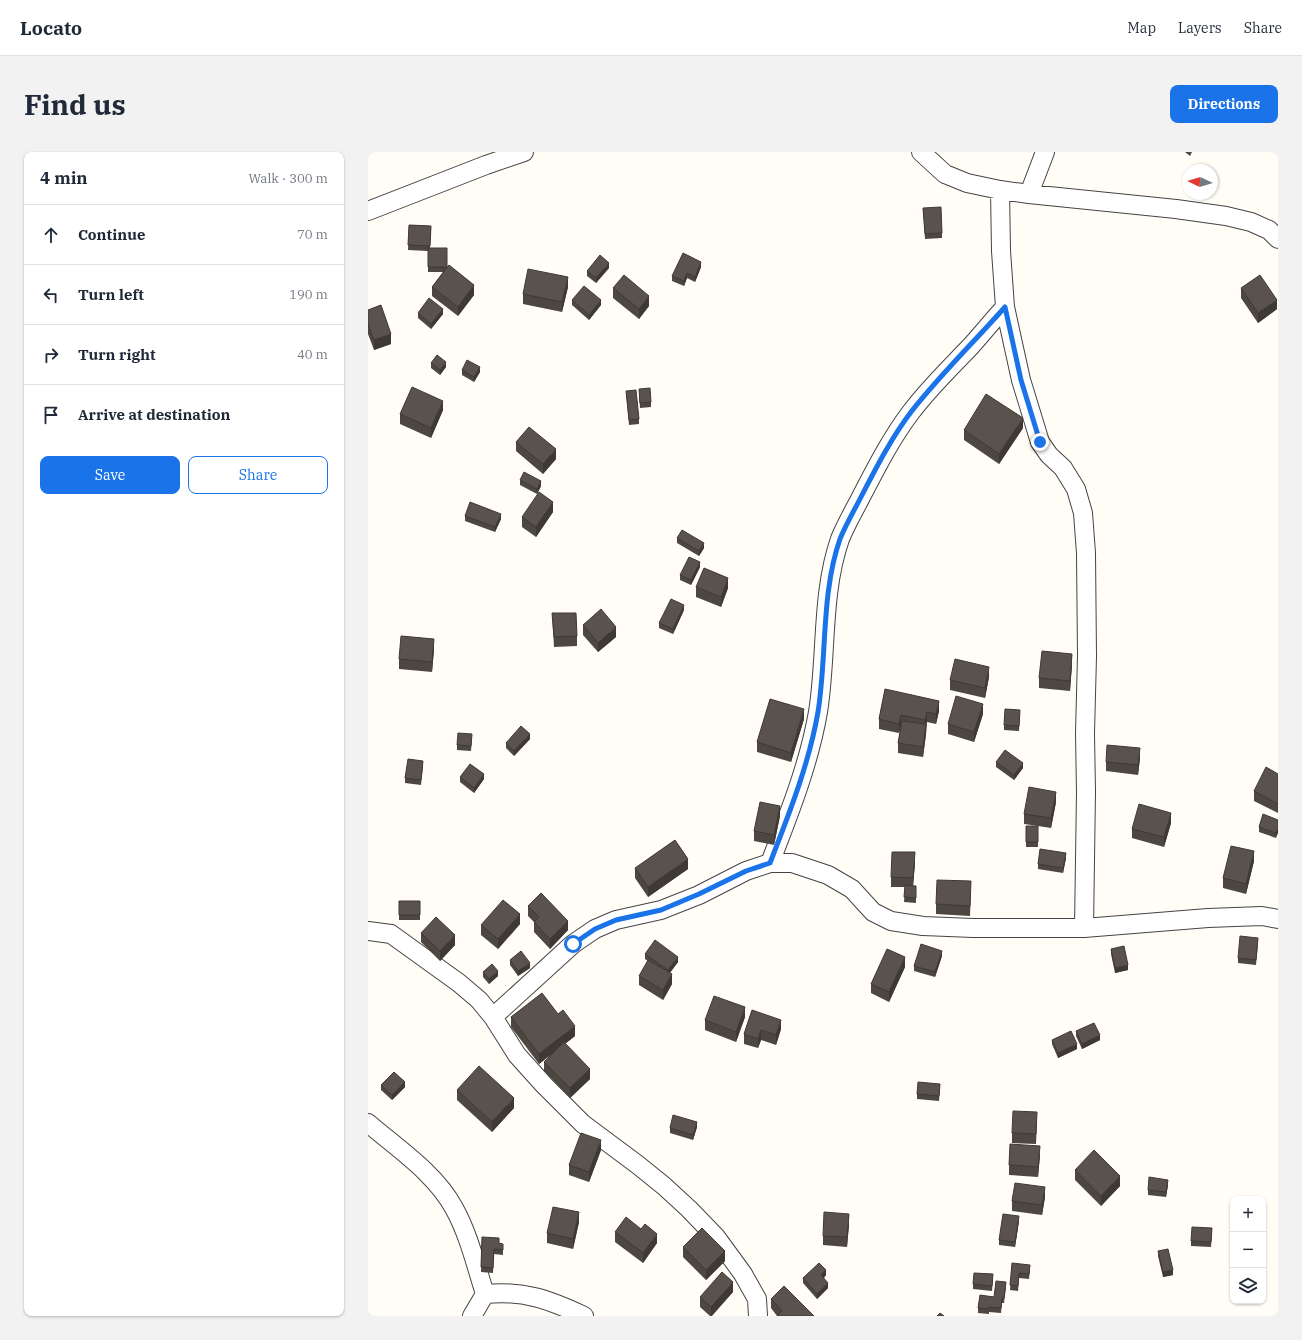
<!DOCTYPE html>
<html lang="en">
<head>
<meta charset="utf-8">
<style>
  :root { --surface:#fff; --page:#f2f2f3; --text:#1f2937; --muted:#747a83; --line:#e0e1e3; --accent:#1a73e8 }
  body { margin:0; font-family:"IBM Plex Serif",serif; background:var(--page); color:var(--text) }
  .controls { position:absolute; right:12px; bottom:12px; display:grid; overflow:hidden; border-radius:8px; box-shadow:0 1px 3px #0004 }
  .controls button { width:36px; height:36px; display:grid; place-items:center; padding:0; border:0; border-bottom:1px solid var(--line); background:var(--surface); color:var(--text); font:20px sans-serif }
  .compass { position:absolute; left:814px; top:12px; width:36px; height:36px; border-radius:50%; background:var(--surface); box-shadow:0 1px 3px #0004; rotate:274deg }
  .stop { position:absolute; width:12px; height:12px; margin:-9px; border:3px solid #1a73e8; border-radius:50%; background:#fff }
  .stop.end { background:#1a73e8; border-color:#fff; box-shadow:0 1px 4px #0008 }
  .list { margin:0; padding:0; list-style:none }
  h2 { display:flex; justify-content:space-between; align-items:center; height:52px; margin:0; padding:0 16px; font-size:17px }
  h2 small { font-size:13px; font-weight:400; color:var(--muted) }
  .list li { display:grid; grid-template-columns:26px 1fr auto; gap:12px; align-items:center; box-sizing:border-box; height:60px; padding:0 16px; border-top:1px solid var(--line) }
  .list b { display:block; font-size:15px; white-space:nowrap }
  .list em { font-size:13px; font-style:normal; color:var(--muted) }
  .actions { display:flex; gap:8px; padding:12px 16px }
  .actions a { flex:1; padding:9px 0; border:1px solid var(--accent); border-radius:8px; text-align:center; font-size:14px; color:var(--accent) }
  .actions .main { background:var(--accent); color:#fff }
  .icon { flex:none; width:22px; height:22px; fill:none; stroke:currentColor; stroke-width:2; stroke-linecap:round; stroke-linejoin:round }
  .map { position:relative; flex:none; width:910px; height:1164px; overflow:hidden; border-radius:8px }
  header { display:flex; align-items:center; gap:24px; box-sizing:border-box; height:56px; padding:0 20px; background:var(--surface); border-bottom:1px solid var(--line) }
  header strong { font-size:19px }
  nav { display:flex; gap:22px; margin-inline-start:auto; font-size:14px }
  .intro { display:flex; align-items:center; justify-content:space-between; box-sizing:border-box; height:96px; padding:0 24px }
  h1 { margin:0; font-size:28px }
  .button { padding:10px 18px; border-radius:8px; background:var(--accent); color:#fff; font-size:14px; font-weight:700 }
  main { display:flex; gap:24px; padding:0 24px }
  aside { flex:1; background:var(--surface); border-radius:8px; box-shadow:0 1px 3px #0004 }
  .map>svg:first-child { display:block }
</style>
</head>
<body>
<header>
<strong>Locato</strong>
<nav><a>Map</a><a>Layers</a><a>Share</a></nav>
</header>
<div class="intro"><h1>Find us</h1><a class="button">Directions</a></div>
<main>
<aside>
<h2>4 min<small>Walk · 300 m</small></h2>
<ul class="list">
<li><svg class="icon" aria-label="ahead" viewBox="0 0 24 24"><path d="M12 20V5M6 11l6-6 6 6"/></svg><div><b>Continue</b></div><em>70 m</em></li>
<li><svg class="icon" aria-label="left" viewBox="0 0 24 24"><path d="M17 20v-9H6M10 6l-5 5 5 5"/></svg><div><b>Turn left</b></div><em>190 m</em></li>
<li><svg class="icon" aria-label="right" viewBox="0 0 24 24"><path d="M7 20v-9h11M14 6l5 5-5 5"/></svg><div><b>Turn right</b></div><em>40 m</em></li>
<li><svg class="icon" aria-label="arrive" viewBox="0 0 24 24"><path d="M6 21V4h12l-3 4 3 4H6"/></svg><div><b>Arrive at destination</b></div></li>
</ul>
<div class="actions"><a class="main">Save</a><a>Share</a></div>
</aside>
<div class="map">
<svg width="910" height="1164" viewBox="0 0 910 1164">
  <rect width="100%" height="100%" fill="#fffdf5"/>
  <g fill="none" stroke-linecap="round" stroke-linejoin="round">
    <g stroke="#444" stroke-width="20">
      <path id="minor" d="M553 0 577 22 599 31 632 38 661 42 808 57 858 64 883 70 901 78 910 87
        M632 38 633 99 637 155 653 228 672 290 681 303 695 316 708 337 715 361 718 401 719 504 717 581 718 640 716 776
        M661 42 677 0
        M0 59 118 13 156 0
        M402 711C421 662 441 612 450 560 459 504 453 441 472 387 478 372 487 357 494 343 509 314 524 285 543 260 561 236 582 216 602 195 614 182 625 168 637 155
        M0 779 23 782 91 831 111 848 125 865 149 903 176 933 215 972 270 1013 296 1034 321 1057 348 1085 375 1122 389 1147 390 1164
        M125 865 205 792 227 777 248 768 293 758 331 743 378 719 402 711H424L460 723 484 737 505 760 523 769 555 774 605 776H716L840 766 894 764 910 767
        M0 971C30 997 67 1021 86 1056 101 1083 108 1114 117 1142
        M104 1164 117 1142C156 1138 182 1148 216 1164"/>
    </g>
    <use href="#minor" stroke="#fff" stroke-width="18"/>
  </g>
  <path fill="#4d4742" d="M817 0H824L822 4Z
    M555 56 574 81V86L557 87Z
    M41 73 63 74 62 96 79 115 106 143 90 164 64 144V135L75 120H60V99L40 98Z
    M333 115 327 130 319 126 316 134 304 129V124Z
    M241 116 228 131 219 124V119Z
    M200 135 194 160 155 152V142Z
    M245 136 281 154 271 167 245 146Z
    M873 136 909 157 890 171 873 146Z
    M204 148 233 153 221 168 204 153Z
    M0 158 23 192 6 198 0 182Z
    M50 161 75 162 63 177 50 166Z
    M63 211 78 215 72 223 63 216Z
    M94 218 112 220 106 230 94 223Z
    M258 239 271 267V272L261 273Z
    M271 242 283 250V255L272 256Z
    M75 258 63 286 32 272V262Z
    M655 276 631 312 596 288V278Z
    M148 290 188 307 175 322 148 299Z
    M152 328 173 334 169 342 152 333Z
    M185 360 168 385 154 375V365Z
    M97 364 133 367 127 380 97 369Z
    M309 386 336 396 331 404 309 391Z
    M332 415 323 433 312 428V423Z
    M328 435 360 436 353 455 328 445Z
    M316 458 305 482 291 476V471Z
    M184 461 209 484V494L186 495Z
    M215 473 248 485 230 500 215 483Z
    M66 497 64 520 31 517V507Z
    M704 512 702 539 671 536V526Z
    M621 525 617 546 582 538V528Z
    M517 537 571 559 568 572 559 570 558 582 555 605 530 601V591L533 573 531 581 511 577V567Z
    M615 562 606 590 580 582V572Z
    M652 563 651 579 636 578V573Z
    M436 567 423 610 389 600V590Z
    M104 587 103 599 89 598V593Z
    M162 587 146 604 138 596V591Z
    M772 606 770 623 738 619V610Z
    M628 610 655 616 646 628 628 615Z
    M55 614 53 633 37 631V626Z
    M910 622V661L886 649V639Z
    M92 625 116 627 106 641 92 630Z
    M688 650 683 676 670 674V695H658V674H670L656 672V662Z
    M412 664 406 693 386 689V679Z
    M910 668 908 686 891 680V675Z
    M803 671 796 695 764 686V677Z
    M698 706 695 721 670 717V712Z
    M886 709 878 742 855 736V726Z
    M547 710 545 734 548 739V751L536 750 537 735H523V725Z
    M267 716 320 717 280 745 267 726Z
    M603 739 602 764 568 762V752Z
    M31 749H52V768H31Z
    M160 754 200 778 182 797 166 780V770L160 764Z
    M152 772 130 797 113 783V773Z
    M53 781 87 793 72 809 53 790Z
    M890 791 888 813 870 811V806Z
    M743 797 760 818 747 821 743 802Z
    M277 802 310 810 302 821 304 832 295 848 271 833V824L280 809 277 807Z
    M574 804 567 825 546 819V814Z
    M142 808 162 816 150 824 142 813Z
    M537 815 521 850 503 841V832Z
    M115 820 130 824 121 832 115 825Z
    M384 858 413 877 408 893 393 888 390 896 376 892V882Z
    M143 865 207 884 197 892 222 927 202 946 176 919V910L186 900 171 912 143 875Z
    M377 865 368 890 337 878V868Z
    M708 879 732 888 714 897 708 884Z
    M684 888 709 897 690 906 684 892Z
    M13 933 37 935 24 948 13 938Z
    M572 936 571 949 549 947V942Z
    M89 938 146 956 124 980 89 948Z
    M669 970 668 992 644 991V981Z
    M329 975 325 988 302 981V976Z
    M233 998 221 1030 201 1023V1013Z
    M672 1003 670 1025 641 1023V1013Z
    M707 1018 752 1034 733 1054 707 1028Z
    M800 1033 798 1045 780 1043V1038Z
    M677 1045 674 1063 644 1059V1049Z
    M651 1069 647 1095 631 1093V1088Z
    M211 1070 205 1097 179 1091V1081Z
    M481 1072 479 1095 455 1093V1084Z
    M247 1080 289 1091 275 1111 247 1090Z
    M844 1081 843 1095 823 1094V1089Z
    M114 1085 131 1091 135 1092V1103L126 1102 125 1121 113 1120Z
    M315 1095 357 1109 338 1128 315 1105Z
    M790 1099 805 1123 795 1125 790 1104Z
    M644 1111 662 1118 661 1127 651 1126 650 1139 642 1138Z
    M458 1123 456 1126 460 1136 449 1147 435 1131V1126Z
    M625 1127 624 1139 605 1137V1132Z
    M638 1135 636 1151H634L633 1161 621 1160V1162L610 1161V1156L626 1145Z
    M365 1140 344 1164H342L332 1155V1145Z
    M403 1147 446 1164H409L403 1156Z"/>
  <path fill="#3f3936" d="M333 110V115L327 130V125Z
    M241 111V116L228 131V126Z
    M319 121V126L316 134V129Z
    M200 125V135L194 160V150Z
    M106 133V143L90 164V155Z
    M281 144V154L271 167V157Z
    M233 148V153L221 168V163Z
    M909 148V157L890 171V161Z
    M75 157V162L63 177V172Z
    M23 182V192L6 198V188Z
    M78 210V215L72 223V218Z
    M112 215V220L106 230V225Z
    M75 249V258L63 286V276Z
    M655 266V276L631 312V302Z
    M188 297V307L175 322V312Z
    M173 329V334L169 342V337Z
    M185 350V360L168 385V375Z
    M133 362V367L127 380V375Z
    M336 391V396L331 404V399Z
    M332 410V415L323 433V428Z
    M360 426V436L353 455V445Z
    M316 453V458L305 482V477Z
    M248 475V485L230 500V491Z
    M66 487V497L64 520V510Z
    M704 502V512L702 539V529Z
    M621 515V525L617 546V536Z
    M571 549V559L568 572V562Z
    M615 552V562L606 590V580Z
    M436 557V567L423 610V601Z
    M559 560 558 582 555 605V595L557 578V568Z
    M533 563V573L531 581V572Z
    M162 582V587L146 604V599Z
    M772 596V606L770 623V613Z
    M655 611V616L646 628V623Z
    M116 622V627L106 641V636Z
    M688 640V650L683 676V666Z
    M412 654V664L406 693V683Z
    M803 661V671L796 695V685Z
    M910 676V681L908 686V681Z
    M886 699V709L878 742V732Z
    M547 700V710L545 735V726Z
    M698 701V706L695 721V716Z
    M320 707V717L280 745V735Z
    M152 762V772L130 797V787Z
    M200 769V778L182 797V787Z
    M87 783V793L72 809V799Z
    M574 799V804L567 825V820Z
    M310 805V810L300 823V818Z
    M537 805V815L521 850V840Z
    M162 811V816L150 824V819Z
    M760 813V818L747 821V816Z
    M130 819V824L121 832V827Z
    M304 822V832L295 848V838Z
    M377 855V865L368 890V880Z
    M413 868V877L408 893V883Z
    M207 874V884L171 912V902Z
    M393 878V888L390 896V887Z
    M732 883V888L714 897V892Z
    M709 892V897L690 906V901Z
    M222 917V927L202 946V936Z
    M37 930V935L24 948V943Z
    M146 946V956L124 980V970Z
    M329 970V975L325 988V983Z
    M233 988V998L221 1030V1020Z
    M672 994V1003L670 1025V1015Z
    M752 1024V1034L733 1054V1044Z
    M800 1028V1033L798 1045V1040Z
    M677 1035V1045L674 1063V1053Z
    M211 1060V1070L205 1097V1087Z
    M481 1062V1072L479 1095V1085Z
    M651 1064V1069L647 1095V1090Z
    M289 1082V1091L275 1111V1101Z
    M357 1099V1109L338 1128V1118Z
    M458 1118V1123L453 1128V1123Z
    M805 1118V1123L795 1125V1120Z
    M365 1130V1140L343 1164V1155Z
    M460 1131V1136L449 1147V1142Z"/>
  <path fill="#5a524d" stroke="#3f3936" d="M573 55 574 81 557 82 555 56Z
    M41 73 63 74 62 94 40 93Z
    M60 96H79V115H60Z
    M315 101 333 110 327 125 319 121 316 129 304 124Z
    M232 103 241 111 228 126 219 119Z
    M81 113 106 133 90 155 64 135Z
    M160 117 200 125 194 150 155 142Z
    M256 123 281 144 271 157 245 136Z
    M892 123 909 148 890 161 873 136Z
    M216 134 233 148 221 163 204 148Z
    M61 146 75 157 63 172 50 161Z
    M13 153 23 182 6 188 0 172V158Z
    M69 203 78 210 72 218 63 211Z
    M99 208 112 215 106 225 94 218Z
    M44 235 75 249 63 276 32 262Z
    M282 236 283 250 272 251 271 237Z
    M268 238 271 267 261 268 258 239Z
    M618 242 655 266 631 302 596 278Z
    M161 275 188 297 175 312 148 290Z
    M156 320 173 329 169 337 152 328Z
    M171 340 185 350 168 375 154 365Z
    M102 350 133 362 127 375 97 364Z
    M314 378 336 391 331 399 309 386Z
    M321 405 332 410 323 428 312 423Z
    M336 416 360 426 353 445 328 435Z
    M303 447 316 453 305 477 291 471Z
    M233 457 248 475 230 491 215 473Z
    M184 461H208L209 484 186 485Z
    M33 484 66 487 64 510 31 507Z
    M674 499 704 502 702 529 671 526Z
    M587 507 621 515 617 536 582 528Z
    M517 537 571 549 568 562 559 560 557 568 533 563 531 572 511 567Z
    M588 544 615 552 606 580 580 572Z
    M402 547 436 557 423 601 389 590Z
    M637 557 652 558 651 574 636 573Z
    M534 569 558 572 555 595 530 591Z
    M153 574 162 582 146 599 138 591Z
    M90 581 104 582 103 594 89 593Z
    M739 593 772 596 770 613 738 610Z
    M637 598 655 611 646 623 628 610Z
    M40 607 55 609 53 628 37 626Z
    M102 612 116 622 106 636 92 625Z
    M898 615 910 622V652L886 639Z
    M661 635 688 640 683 666 656 662Z
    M392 650 412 654 406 683 386 679Z
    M771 652 803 661 796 685 764 677Z
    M895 662 910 668V676L908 681 891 675Z
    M658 674H670V690H658Z
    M307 688 320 707 280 735 267 716Z
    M863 694 886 699 878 732 855 726Z
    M672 697 698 701 695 716 670 712Z
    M524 700H547L545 726 523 725Z
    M569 728 603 729 602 754 568 752Z
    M537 733 548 734V746L536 745Z
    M173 741 200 769 182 787 166 770 171 765 160 754Z
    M135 748 152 762 130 787 113 773Z
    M31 749H52V763H31Z
    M68 765 87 783 72 799 53 781Z
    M872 784 890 786 888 808 870 806Z
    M287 788 310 805 300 818 277 802Z
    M553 792 574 799 567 820 546 814Z
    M756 794 760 813 747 816 743 797Z
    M519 797 537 805 521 840 503 832Z
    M153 799 162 811 150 819 142 808Z
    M280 808 304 822 295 838 271 824Z
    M124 812 130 819 121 827 115 820Z
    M174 841 190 862 195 858 207 874 171 902 143 865Z
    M346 844 377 855 368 880 337 868Z
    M384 858 413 868 408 883 393 878 390 887 376 882Z
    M726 871 732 883 714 892 708 879Z
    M703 879 709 892 690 901 684 888Z
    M196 890 222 917 202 936 176 910Z
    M111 914 146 946 124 970 89 938Z
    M26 920 37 930 24 943 13 933Z
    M550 930 572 932 571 944 549 942Z
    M645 959 669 960 668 982 644 981Z
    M305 963 329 970 325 983 302 976Z
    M213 981 233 988 221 1020 201 1013Z
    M642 992 672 994 670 1015 641 1013Z
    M726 998 752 1024 733 1044 707 1018Z
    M781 1025 800 1028 798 1040 780 1038Z
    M647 1031 677 1035 674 1053 644 1049Z
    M185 1055 211 1060 205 1087 179 1081Z
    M456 1060 481 1062 479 1085 455 1084Z
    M635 1062 651 1064 647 1090 631 1088Z
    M258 1065 273 1077 277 1072 289 1082 275 1101 247 1080Z
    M824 1075 844 1076 843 1090 823 1089Z
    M334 1076 357 1099 338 1118 315 1095Z
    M114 1085 131 1086V1091L135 1092V1098L126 1097 125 1116 113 1115Z
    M800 1097 805 1118 795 1120 790 1099Z
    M451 1111 458 1118 453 1123 460 1131 449 1142 435 1126Z
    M644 1111 662 1113 661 1122 651 1121 650 1134 642 1133Z
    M354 1120 365 1130 343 1155 332 1145Z
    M606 1121 625 1122 624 1134 605 1132Z
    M628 1129 638 1130 636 1146H634L633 1156 621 1155V1157L610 1156 612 1143 626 1145Z
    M416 1134 446 1164H409L414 1159 403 1147Z
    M572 1161 576 1164H569Z"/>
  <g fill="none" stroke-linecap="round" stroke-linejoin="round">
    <path stroke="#1a73e8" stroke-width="5" d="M205 792 227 777 248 768 293 758 331 742 378 719 402 711C421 662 441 612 450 560 459 504 453 441 472 387 478 372 487 357 494 343 509 314 524 285 543 260 572 223 606 190 637 155L653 228 672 290"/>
  </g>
</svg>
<div class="controls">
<button>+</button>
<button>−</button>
<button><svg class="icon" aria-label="layers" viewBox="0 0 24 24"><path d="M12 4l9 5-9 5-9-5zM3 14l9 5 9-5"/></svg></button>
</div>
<svg class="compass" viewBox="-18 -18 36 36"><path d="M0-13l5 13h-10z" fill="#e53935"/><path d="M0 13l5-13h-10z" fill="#747a83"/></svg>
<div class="stop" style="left:205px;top:792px"></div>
<div class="stop end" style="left:672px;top:290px"></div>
</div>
</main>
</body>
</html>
